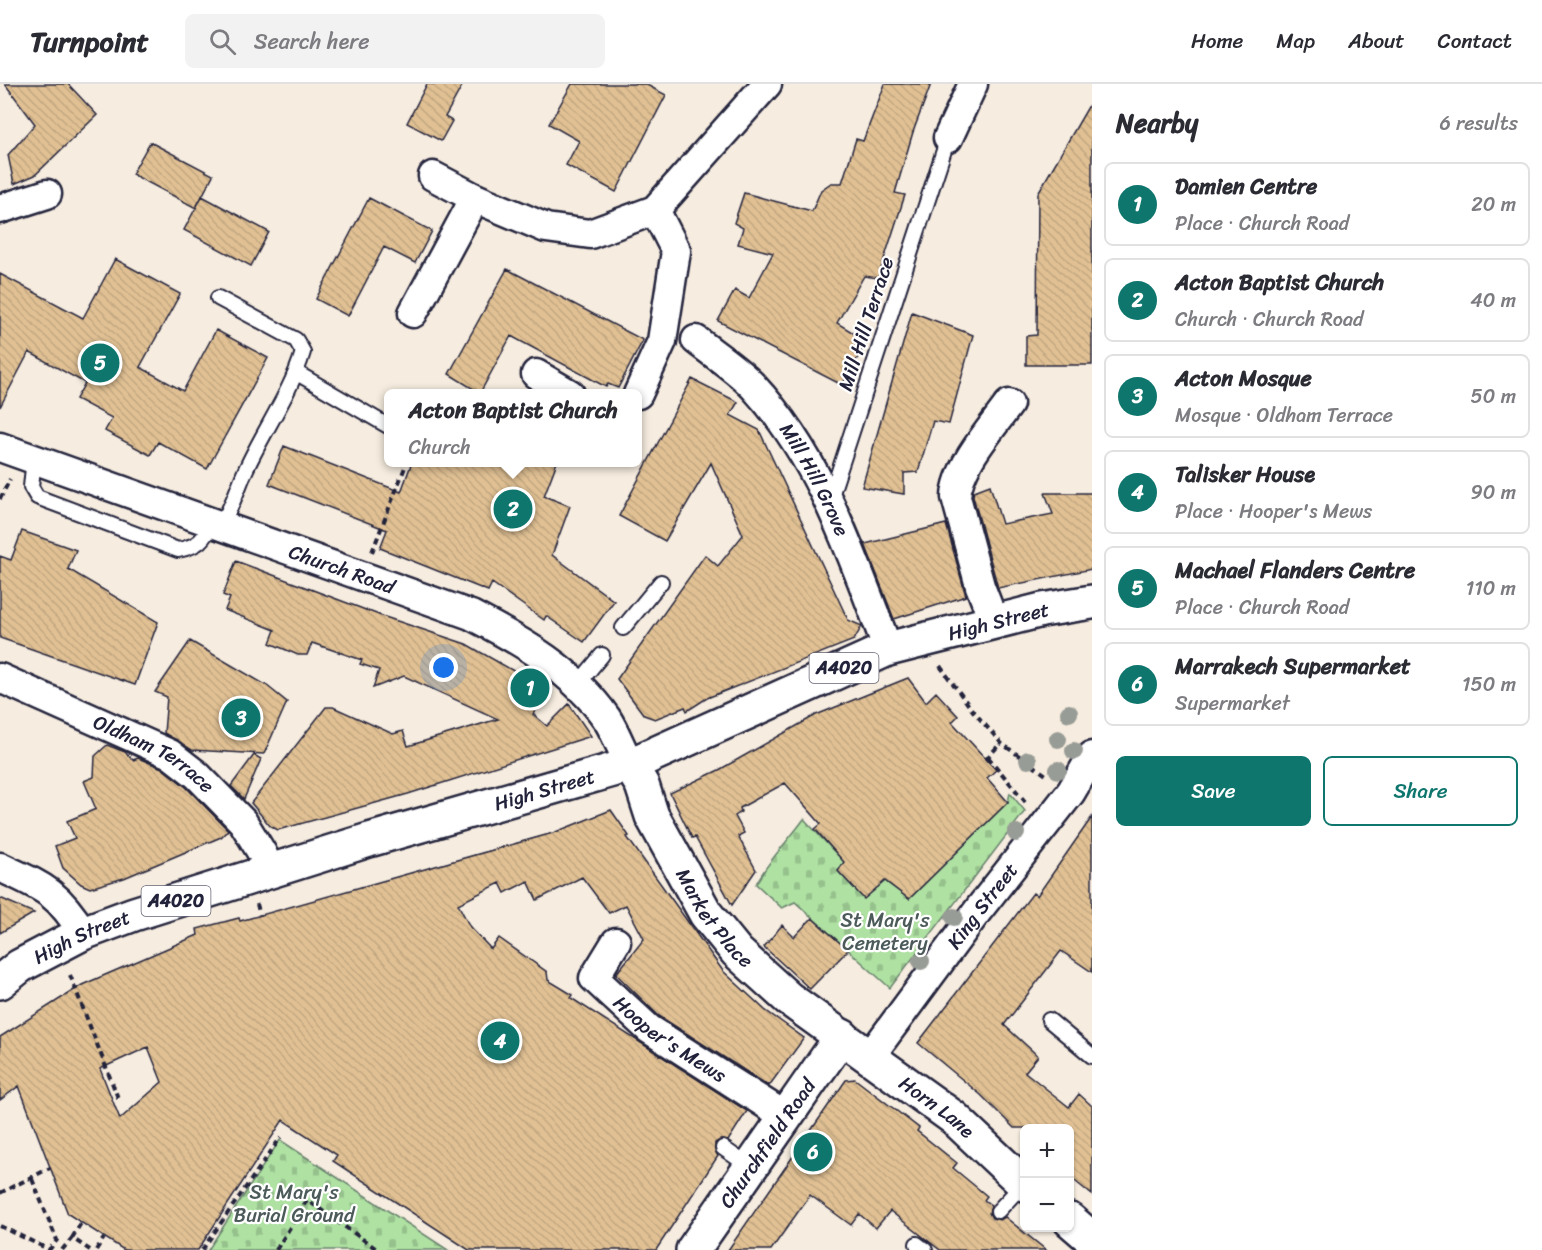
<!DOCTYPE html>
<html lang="en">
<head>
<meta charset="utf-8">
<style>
  :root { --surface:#fff; --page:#f2f2f3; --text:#2b2b33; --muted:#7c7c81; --line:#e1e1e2; --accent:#0f766e }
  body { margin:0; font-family:Sriracha,sans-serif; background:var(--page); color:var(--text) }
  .controls { position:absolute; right:18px; bottom:18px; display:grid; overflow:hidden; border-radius:9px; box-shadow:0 2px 4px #0004 }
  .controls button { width:54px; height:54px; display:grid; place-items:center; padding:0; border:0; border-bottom:2px solid var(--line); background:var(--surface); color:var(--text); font:30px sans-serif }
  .you { position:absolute; left:444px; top:584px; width:21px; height:21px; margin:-15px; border:4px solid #fff; border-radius:50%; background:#1a73e8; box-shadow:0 0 0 9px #1a73e833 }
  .badge { display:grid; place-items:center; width:39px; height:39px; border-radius:50%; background:var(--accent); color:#fff; font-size:20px; font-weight:700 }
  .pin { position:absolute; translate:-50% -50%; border:3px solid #fff; box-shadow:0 2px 6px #0006 }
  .popup { position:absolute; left:384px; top:305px; width:258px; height:78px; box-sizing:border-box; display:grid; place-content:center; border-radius:9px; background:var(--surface); filter:drop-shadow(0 2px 4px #0005); font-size:20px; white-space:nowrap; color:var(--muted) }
  .popup b { font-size:22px; color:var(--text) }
  .popup::after { content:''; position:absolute; left:50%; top:100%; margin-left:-12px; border:12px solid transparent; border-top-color:var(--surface) }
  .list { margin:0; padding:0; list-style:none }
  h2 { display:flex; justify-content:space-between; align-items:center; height:78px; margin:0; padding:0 24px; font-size:26px }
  h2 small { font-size:20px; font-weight:400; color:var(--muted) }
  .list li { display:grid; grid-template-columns:39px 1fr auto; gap:18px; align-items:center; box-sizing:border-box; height:84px; margin:0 12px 12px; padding:0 12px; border:2px solid var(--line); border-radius:9px }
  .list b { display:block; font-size:22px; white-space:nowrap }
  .list p { margin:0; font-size:20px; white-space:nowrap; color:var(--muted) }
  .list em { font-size:20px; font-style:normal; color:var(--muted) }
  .actions { display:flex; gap:12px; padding:18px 24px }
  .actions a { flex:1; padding:14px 0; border:2px solid var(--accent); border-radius:9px; text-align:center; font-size:21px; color:var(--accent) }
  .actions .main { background:var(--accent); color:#fff }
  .icon { flex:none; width:33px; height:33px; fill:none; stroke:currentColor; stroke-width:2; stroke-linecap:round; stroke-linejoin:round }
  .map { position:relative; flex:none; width:1092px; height:1166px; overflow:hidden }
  header { display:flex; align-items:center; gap:36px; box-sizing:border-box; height:84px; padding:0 30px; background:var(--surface); border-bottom:2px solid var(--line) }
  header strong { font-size:28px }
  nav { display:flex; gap:33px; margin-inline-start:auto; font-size:21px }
  .search { width:420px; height:54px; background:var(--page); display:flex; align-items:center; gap:15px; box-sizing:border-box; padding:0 21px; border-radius:9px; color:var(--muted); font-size:22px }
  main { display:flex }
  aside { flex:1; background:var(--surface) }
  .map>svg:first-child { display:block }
</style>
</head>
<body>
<header>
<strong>Turnpoint</strong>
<div class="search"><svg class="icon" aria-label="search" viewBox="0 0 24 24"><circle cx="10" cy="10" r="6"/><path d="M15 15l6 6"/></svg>Search here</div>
<nav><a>Home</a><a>Map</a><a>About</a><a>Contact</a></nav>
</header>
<main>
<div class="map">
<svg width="1092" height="1166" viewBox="0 0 1092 1166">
  <defs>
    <pattern id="cemetery-stones" width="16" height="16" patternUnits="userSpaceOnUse" patternTransform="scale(1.5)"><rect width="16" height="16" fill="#afe1a2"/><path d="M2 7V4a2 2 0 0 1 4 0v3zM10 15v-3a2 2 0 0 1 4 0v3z" fill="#96c18c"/></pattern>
    <pattern id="building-back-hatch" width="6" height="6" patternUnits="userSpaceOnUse" patternTransform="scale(1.5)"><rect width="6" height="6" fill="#e1c194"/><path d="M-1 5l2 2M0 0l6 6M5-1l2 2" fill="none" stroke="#c1a680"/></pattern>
  </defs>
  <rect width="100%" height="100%" fill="#f6ecdf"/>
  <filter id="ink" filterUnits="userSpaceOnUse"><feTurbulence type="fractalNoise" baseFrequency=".0167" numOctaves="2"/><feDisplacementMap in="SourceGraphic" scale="12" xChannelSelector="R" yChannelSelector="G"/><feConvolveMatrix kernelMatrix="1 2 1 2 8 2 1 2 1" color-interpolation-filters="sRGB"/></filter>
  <g filter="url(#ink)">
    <path fill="url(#cemetery-stones)" stroke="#68826e" stroke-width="1.5" d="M1010 709 1025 727 890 904 795 818 782 824 756 800C767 778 789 756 804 735L844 778 838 788 864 814 885 797 909 815 1008 718Z
      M280 1056 448 1166H208Z"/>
    <path fill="url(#building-back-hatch)" stroke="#22223b" stroke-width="1.5" fill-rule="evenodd" d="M5 0H68L97 31 35 91 14 100 8 71 35 40Z
      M427 0H463L445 33 452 37 441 57 407 39Z
      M572 0H645L666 11 616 108 566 81 579 57 549 40Z
      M885 0H931L913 48 895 109 905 111 878 194 864 192 837 239 867 257 842 301 718 237 735 206 749 214 773 169 738 160 743 144 734 139 744 109 812 127 821 106 831 99H842L856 55 863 57Z
      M1092 16V281H1026V252L1037 251 1038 109Z
      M150 58 213 91 196 124 132 90Z
      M202 112 269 148 251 182 184 146Z
      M369 114 432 147 415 179 384 163 348 232 316 215Z
      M115 175 180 210 140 283 183 307 216 246 268 274 207 385 158 358 150 371 105 347 112 334 76 315 85 299 29 268 0 323V190L83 234Z
      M507 185 643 256 618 304 608 300 606 303 511 252 480 309 449 290Z
      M912 228 973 251 949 340 933 337 918 388 904 389V410L862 403Z
      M692 295 738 318 730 331 759 346 848 536 862 542 854 556 707 614 687 627 685 623 655 635 644 631 617 595 705 471 718 482 743 451 711 379 665 457 619 432Z
      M284 362 401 408 412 378H557L544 412 570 422 552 471 614 517 584 558 546 532 544 536 492 499 488 507 380 464 387 446 269 400Z
      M990 401 1002 440 1053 430 1045 409H1092V485L998 504 973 412 974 407Z
      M946 440 966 512 894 535 865 460Z
      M22 447 76 466 68 485 158 538 135 601 0 554V472L11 476Z
      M236 477 379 531 466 560 549 607 533 630 547 642 569 620 591 652 408 710 278 746 270 742 251 719 326 623H333L393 650 403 647 408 662 498 635 404 592 373 604 379 586 360 580 362 576 312 559 307 571H298L270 559 275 546 225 526 230 514 223 511Z
      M190 557 266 601 287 618 264 670 192 666 164 649 167 613 155 608Z
      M908 594 926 618 936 608 958 632 952 638 996 686 987 694 1008 718 909 815 885 797 864 815 838 787 844 778 815 745 821 740 785 699 740 724 741 728 735 732 744 749 738 752 756 786 732 821 695 753 692 754 670 709 719 686 816 631Z
      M107 661 125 668 133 676 138 674 162 684 186 703 228 746 221 753 124 794 90 804 81 800 63 784 55 762 75 754 67 737 96 725 84 697 94 693 95 672Z
      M254 671 261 675 244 715 231 702Z
      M611 726 629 752 627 753 723 887 765 926 804 954 769 1002 659 932 616 890 644 855 626 821 609 829 582 793 537 816 528 797 505 809 500 799 458 820 470 843 491 865 499 854 547 888 548 896 573 911 571 914 747 1027 728 1057 720 1056 715 1059V1067L718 1072 656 1166H469L333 1077 337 1071 283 1036 198 1166H124L68 1130 19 1002 0 1016V953L82 901 198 851 197 845 239 834 240 837 553 749ZM148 963 162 998 120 1035 100 985Z
      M1092 733V888L1061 867 1004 941 1038 972 1025 988 1069 1023 1079 1010 1092 1022V1111L1070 1093V1044H1014L981 1011 918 959 1033 809 1037 812Z
      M0 814 34 829 0 849Z
      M812 834 848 866 810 905 764 863 782 841 794 853Z
      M855 995 919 1044 917 1047 957 1079 953 1084 987 1112 984 1116 991 1121 989 1129 992 1134 1000 1136 1005 1133 1046 1166H940L890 1127 876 1144 859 1130 851 1141 810 1111 771 1166H728L846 996Z"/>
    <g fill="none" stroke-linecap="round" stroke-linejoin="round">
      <g stroke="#22223b" stroke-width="18">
        <path id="lane" d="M218 214 296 256 303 268C291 308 266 343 248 381 238 401 234 421 221 440
          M297 289 388 342
          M34 374 31 403 37 413 178 466C199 462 203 456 213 438
          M830 415 948 54
          M623 544 661 498
          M578 600 602 571
          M1049 936 1092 972
          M723 1064 750 1083
          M998 1127 1024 1099
          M917 1160 925 1166"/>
      </g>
      <g stroke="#22223b" stroke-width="33">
        <g id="street">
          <path d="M948 54 973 0"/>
          <path d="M433 92 475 114 546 144 590 150 655 126 767 0"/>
          <path d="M0 125 47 110"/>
          <path d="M413 229 475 114"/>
          <path id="s1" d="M696 256C715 271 737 285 753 302 822 376 852 473 888 565"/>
          <path d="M536 290 570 310"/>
          <path d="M638 310 662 257 676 167 655 126"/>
          <path id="s2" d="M0 363 471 531C523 558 573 586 607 635 616 649 622 667 630 681"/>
          <path d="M994 538 980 502 956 413C957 383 991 345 1009 320"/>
          <path id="s3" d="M0 594 170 670 197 691 243 738 262 769 271 788"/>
          <path d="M0 783C43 803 57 807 83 849"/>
          <path id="s4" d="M616 858 594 894 649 945 785 1032"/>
          <path id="s5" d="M871 971 979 825 1071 708 1092 672"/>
        </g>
      </g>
      <g stroke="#22223b" stroke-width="38">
        <g id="secondary">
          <path id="s6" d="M630 681 642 701 652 732 706 830 737 868 789 915 954 1034 1024 1100"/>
          <path d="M1070 1136 1092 1155"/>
          <path id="s7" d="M693 1166 842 952"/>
        </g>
      </g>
      <g stroke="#22223b" stroke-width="38">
        <g id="primary">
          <path id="s8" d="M0 898 20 882 83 849 134 830 369 756 630 681 888 565 1042 526 1092 518"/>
        </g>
      </g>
      <path stroke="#22223b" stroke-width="4" stroke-dasharray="6 4.5" stroke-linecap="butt" d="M0 415 10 395
        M372 468 407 378
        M940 582 973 627 1001 659 1049 693
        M988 673 1028 721
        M986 675 1001 659
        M257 820 260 832
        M70 891 118 1014
        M32 1095 57 1156 49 1166
        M0 1109 50 1084
        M0 1142 50 1166
        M72 1154 81 1139
        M62 1166 72 1154 90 1166
        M96 1166 104 1154
        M202 1166 281 1053
        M276 1166 307 1116 378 1166"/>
      <use href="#lane" stroke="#fff" stroke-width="14"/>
      <use href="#street" stroke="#fff" stroke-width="28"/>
      <use href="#secondary" stroke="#fff" stroke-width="33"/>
      <use href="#primary" stroke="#fff" stroke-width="33"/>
    </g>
    <g fill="#989c96">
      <circle cx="1069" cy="629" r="9"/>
      <circle cx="1058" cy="655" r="9"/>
      <circle cx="1074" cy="667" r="9"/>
      <circle cx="1028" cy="676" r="9"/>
      <circle cx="1058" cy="686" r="9"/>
      <circle cx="1016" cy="749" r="9"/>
      <circle cx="954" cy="833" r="9"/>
      <circle cx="921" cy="877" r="9"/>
    </g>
  </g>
  <g text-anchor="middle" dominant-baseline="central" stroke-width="4.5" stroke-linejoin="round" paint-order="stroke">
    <g fill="#fff" stroke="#646476" stroke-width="1.5">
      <rect x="809.5" y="569" width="69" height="30" rx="4.5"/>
      <rect x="141.5" y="802" width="69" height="30" rx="4.5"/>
    </g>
    <g font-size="18" font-weight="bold" fill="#22223b">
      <text x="844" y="584">A4020</text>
      <text x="176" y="817">A4020</text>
    </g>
    <g font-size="20" fill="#22223b" stroke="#fff">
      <text transform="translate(866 240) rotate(-72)">Mill Hill Terrace</text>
      <text stroke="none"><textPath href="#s1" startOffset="186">Mill Hill Grove</textPath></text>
      <text stroke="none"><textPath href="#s2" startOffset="363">Church Road</textPath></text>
      <text stroke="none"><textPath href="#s8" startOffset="1066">High Street</textPath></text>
      <text stroke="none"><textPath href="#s3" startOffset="172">Oldham Terrace</textPath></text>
      <text stroke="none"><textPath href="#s8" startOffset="580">High Street</textPath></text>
      <text stroke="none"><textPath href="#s5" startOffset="186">King Street</textPath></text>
      <text stroke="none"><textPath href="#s6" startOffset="176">Market Place</textPath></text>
      <text stroke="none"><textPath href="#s8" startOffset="94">High Street</textPath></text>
      <text stroke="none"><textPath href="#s4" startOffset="140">Hooper's Mews</textPath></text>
      <text stroke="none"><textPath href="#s6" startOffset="470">Horn Lane</textPath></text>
      <text stroke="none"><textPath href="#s7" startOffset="130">Churchfield Road</textPath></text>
    </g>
    <g font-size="20" fill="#4c5b5a" stroke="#fff">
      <text x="885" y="836">St Mary's<tspan x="885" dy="23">Cemetery</tspan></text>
      <text x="294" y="1108">St Mary's<tspan x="294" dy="23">Burial Ground</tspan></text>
    </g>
  </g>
</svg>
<div class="controls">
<button>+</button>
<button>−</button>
</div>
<div class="you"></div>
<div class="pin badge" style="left:530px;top:604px">1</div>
<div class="pin badge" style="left:513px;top:425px">2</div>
<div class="popup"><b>Acton Baptist Church</b>Church</div>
<div class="pin badge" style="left:241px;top:634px">3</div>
<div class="pin badge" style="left:500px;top:957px">4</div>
<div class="pin badge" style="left:100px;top:279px">5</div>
<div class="pin badge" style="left:813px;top:1068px">6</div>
</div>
<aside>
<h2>Nearby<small>6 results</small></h2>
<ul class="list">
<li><span class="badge">1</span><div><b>Damien Centre</b><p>Place · Church Road</p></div><em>20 m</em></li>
<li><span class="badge">2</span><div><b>Acton Baptist Church</b><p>Church · Church Road</p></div><em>40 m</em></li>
<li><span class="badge">3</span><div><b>Acton Mosque</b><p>Mosque · Oldham Terrace</p></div><em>50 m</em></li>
<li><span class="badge">4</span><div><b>Talisker House</b><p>Place · Hooper's Mews</p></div><em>90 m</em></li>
<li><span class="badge">5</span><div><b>Machael Flanders Centre</b><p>Place · Church Road</p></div><em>110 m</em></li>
<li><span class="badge">6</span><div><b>Marrakech Supermarket</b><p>Supermarket</p></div><em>150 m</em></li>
</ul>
<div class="actions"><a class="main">Save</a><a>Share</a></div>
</aside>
</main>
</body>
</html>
